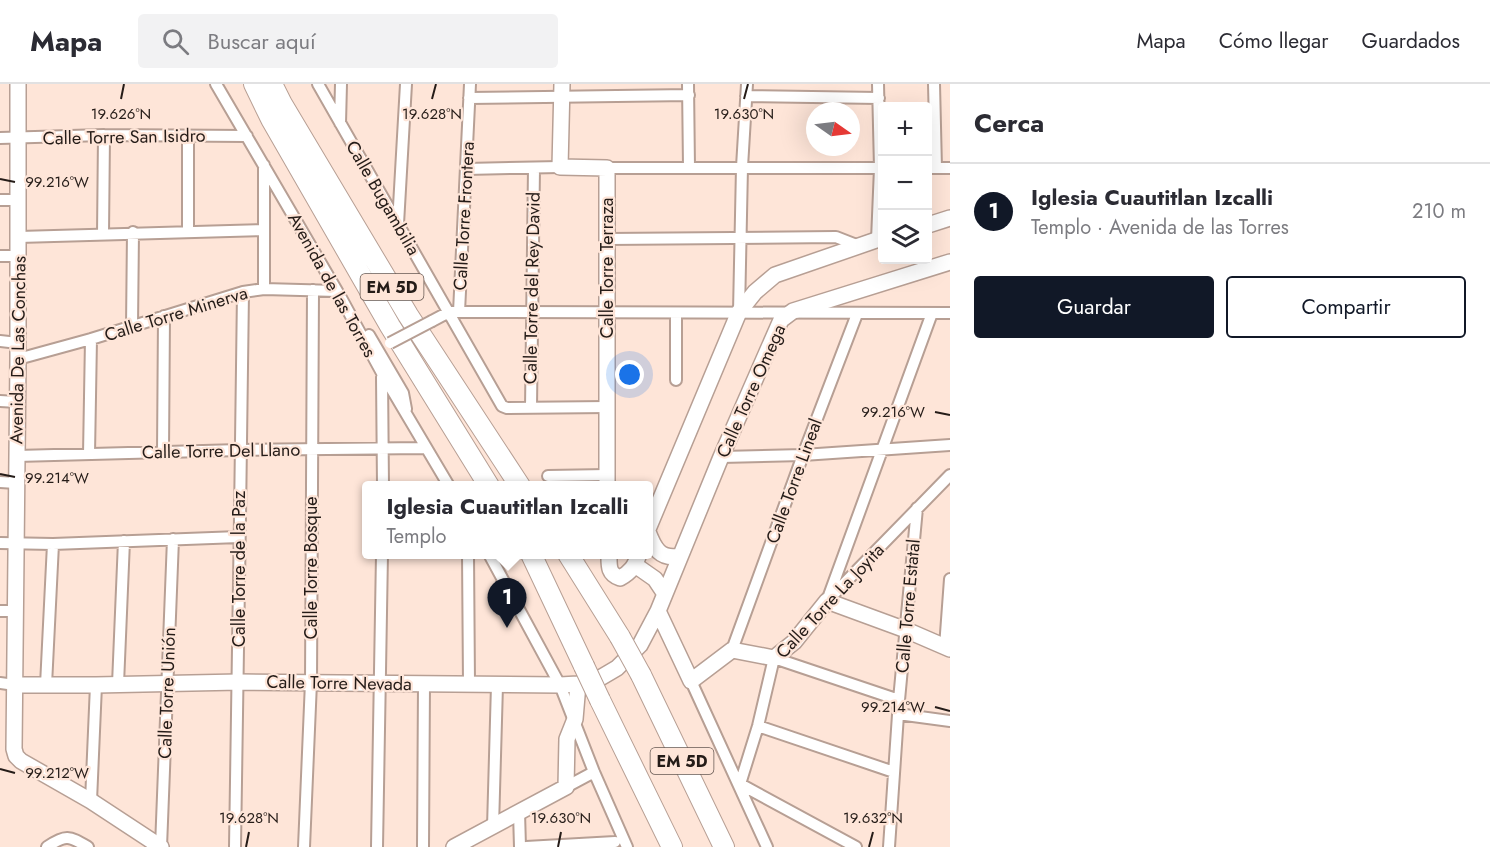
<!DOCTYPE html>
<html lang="es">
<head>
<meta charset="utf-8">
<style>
  :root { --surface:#fff; --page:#f2f2f3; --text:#2b2b33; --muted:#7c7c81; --line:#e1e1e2; --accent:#111827 }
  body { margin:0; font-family:Jost,sans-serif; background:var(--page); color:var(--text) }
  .controls { position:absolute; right:18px; top:18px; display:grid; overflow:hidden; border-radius:6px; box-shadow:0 6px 24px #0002 }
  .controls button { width:54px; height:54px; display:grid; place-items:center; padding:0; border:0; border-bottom:2px solid var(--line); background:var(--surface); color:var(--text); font:30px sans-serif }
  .compass { position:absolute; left:806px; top:18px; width:54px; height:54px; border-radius:50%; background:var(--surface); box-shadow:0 6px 24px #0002; rotate:104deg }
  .you { position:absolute; left:630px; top:291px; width:21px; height:21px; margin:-15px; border:4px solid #fff; border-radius:50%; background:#1a73e8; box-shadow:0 0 0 9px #1a73e833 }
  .badge { display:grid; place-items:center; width:39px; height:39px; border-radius:50%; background:var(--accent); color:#fff; font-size:20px; font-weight:700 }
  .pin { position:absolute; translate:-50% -50px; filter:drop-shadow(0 2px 3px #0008) }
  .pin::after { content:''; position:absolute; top:32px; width:21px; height:18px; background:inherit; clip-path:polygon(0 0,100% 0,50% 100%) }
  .popup { position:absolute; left:362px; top:397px; width:291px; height:78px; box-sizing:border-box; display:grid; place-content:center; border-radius:6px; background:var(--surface); filter:drop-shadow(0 2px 4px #0005); font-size:20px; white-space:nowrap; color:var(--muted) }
  .popup b { font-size:22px; color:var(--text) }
  .popup::after { content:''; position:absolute; left:50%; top:100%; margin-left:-12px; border:12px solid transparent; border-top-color:var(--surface) }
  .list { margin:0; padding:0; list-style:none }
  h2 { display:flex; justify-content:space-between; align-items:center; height:78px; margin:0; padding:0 24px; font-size:26px }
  h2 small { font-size:20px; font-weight:400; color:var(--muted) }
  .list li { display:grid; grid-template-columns:39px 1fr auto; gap:18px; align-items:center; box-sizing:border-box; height:96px; padding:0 24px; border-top:2px solid var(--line) }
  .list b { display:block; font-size:22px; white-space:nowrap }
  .list p { margin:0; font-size:20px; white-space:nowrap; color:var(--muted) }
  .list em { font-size:20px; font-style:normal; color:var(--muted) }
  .actions { display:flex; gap:12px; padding:18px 24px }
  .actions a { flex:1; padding:14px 0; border:2px solid var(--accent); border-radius:6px; text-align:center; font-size:21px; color:var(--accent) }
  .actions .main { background:var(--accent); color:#fff }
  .icon { flex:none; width:33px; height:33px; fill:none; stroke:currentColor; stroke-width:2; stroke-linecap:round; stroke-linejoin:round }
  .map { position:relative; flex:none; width:950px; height:763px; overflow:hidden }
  header { display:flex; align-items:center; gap:36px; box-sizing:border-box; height:84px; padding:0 30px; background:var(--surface); border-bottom:2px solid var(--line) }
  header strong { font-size:28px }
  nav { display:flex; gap:33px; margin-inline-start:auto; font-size:21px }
  .search { width:420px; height:54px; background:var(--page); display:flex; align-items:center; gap:15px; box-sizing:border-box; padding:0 21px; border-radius:6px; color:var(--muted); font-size:22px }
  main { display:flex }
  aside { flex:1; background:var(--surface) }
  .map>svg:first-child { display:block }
</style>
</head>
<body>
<header>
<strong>Mapa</strong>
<div class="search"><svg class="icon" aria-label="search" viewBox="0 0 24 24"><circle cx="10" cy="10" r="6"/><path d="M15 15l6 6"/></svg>Buscar aquí</div>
<nav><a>Mapa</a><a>Cómo llegar</a><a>Guardados</a></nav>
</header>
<main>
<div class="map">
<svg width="950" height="763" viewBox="0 0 950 763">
  <rect width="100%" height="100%" fill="#fee5d8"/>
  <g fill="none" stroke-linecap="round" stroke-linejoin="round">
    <g stroke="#b79f94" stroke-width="14">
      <path id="street" d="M216 0 340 212 382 289 449 402
        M318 0 502 322 507 324 608 323
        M688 0 689 83
        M934 0 936 84
        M746 12 879 14
        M469 14 689 11
        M340 39 341 0
        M188 52V147
        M0 54 104 51 247 52
        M264 81V205
        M607 84H882
        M928 84H950
        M466 85 560 83
        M0 116H18
        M398 140 406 0
        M103 150 104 51
        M19 153 264 146
        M607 155 836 153 859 162
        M877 156 880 84 878 0
        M0 172H19
        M459 228 470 0
        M739 228 742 83 747 0
        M432 237 449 228C616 229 783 228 950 229
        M132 242 133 148
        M369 251 403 309 406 325
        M0 257 18 259
        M18 275 91 255 243 208 264 205 337 207
        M382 293 383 402
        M676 296V229
        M0 317 17 318
        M531 324 534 84
        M163 368 164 232
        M89 370 91 255
        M17 372 240 366 425 364
        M721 373 803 371 950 361
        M548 392 607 391
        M0 398 16 399
        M0 459 53 460 239 453
        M468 470 469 600
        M489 470 560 601 594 688 627 763
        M829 515 950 391
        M827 517 932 229
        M0 527H15
        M945 563 950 495
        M732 566 803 371 857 230
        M691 597 767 763
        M0 599 15 601
        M118 600 124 457
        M46 601 53 460
        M898 630 950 637
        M758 642 894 688
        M566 703 594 688
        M91 717 96 601
        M519 728 520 763
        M493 743 497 601
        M47 763C66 750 69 752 88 763
        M161 763 173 455
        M235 763C239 578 240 393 243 208
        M304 763 311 598 313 206
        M377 763 382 470
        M423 763 424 600
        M526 763 615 758
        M856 763 740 700 758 642 774 574 899 616
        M889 763 899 616 917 424"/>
    </g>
    <g stroke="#b79f94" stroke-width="18">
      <path id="secondary" d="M18 0V275L14 665 16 672 21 677 91 717 161 763
        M562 0 560 83 607 84V402
        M928 141 950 134
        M648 445 739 228 755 208 775 191 882 154
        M648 448C654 464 660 476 680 472
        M609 470C609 482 608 490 620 494 631 488 635 482 639 470
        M635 481 655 495 665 510
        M658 527 691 597 732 566 774 574 794 558 827 517 906 546 950 565
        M15 601H96L239 598 560 601 578 600 600 594 617 584 640 561 658 527 721 373 781 236 793 227 950 178
        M454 763 566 703 567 655 575 635 578 600"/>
    </g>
    <g stroke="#b79f94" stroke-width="22">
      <path id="highway" d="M254 0 271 35 390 242 489 402
        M272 0 282 20 408 231 520 402
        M531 470 584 582
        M568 470 620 553
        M641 591 724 763
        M600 616 672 763"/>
    </g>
    <use href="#street" stroke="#fff" stroke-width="10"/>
    <use href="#secondary" stroke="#fff" stroke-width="15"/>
    <use href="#highway" stroke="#fff" stroke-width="20"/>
    <g stroke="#b79f94" stroke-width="14" stroke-linecap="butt">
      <path id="street-bridge" d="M390 259 432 237"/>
    </g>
    <g stroke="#b79f94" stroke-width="22" stroke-linecap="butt">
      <path id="highway-bridge" d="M620 553 641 591
        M584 582 600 616"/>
    </g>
    <use href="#street-bridge" stroke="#fff" stroke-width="10"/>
    <use href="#highway-bridge" stroke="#fff" stroke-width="20"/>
  </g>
  <path fill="none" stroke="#251c18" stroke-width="2" d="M121 15 124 0M432 15 436 0M744 15 748 0M0 95 15 98M935 328 950 331M0 390 15 393M935 623 950 627M0 685 15 689M246 763 249 748M558 763 561 748M869 763 873 748"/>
  <g text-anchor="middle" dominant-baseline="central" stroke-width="4.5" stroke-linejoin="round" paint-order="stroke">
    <g fill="#fee5d8" stroke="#665852" stroke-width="1.5">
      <rect x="360.5" y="190" width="63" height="26" rx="4.5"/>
      <rect x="650.5" y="664" width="63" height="26" rx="4.5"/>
    </g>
    <g font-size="16" font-weight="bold" fill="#251c18">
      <text x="392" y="203">EM 5D</text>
      <text x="682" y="677">EM 5D</text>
    </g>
    <g font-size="18" fill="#251c18" stroke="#fee5d8">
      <text transform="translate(124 53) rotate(-1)">Calle Torre San Isidro</text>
      <text transform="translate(383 114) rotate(60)">Calle Bugambilia</text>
      <text transform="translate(464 132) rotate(-87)">Calle Torre Frontera</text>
      <text transform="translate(607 184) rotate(-90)">Calle Torre Terraza</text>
      <text transform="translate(332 201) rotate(61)">Avenida de las Torres</text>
      <text transform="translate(532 204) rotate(-89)">Calle Torre del Rey David</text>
      <text transform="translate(176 230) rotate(-17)">Calle Torre Minerva</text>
      <text transform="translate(18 266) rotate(-89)">Avenida De Las Conchas</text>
      <text transform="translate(751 307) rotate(-66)">Calle Torre Omega</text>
      <text transform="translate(221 367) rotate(-1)">Calle Torre Del Llano</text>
      <text transform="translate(794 397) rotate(-70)">Calle Torre Lineal</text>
      <text transform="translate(311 484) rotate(-90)">Calle Torre Bosque</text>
      <text transform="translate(239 485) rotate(-90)">Calle Torre de la Paz</text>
      <text transform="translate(830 517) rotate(-47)">Calle Torre La Joyita</text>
      <text transform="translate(908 522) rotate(-85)">Calle Torre Estatal</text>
      <text transform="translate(339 599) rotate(1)">Calle Torre Nevada</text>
      <text transform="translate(167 609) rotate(-88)">Calle Torre Unión</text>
    </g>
  </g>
  <g font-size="15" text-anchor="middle" fill="#251c18" stroke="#fee5d8" stroke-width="4.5" stroke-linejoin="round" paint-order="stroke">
    <text x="121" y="35">19.626°N</text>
    <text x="432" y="35">19.628°N</text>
    <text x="744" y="35">19.630°N</text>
    <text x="57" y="103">99.216°W</text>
    <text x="893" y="333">99.216°W</text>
    <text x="57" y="399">99.214°W</text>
    <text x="893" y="628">99.214°W</text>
    <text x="57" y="694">99.212°W</text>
    <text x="249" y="739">19.628°N</text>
    <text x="561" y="739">19.630°N</text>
    <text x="873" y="739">19.632°N</text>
  </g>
</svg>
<div class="controls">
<button>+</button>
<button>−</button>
<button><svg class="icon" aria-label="layers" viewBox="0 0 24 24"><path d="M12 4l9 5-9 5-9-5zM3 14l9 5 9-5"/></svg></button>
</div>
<svg class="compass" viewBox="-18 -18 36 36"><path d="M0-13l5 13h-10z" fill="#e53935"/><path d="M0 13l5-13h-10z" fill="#7c7c81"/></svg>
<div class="you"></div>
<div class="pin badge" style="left:507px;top:544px">1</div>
<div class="popup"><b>Iglesia Cuautitlan Izcalli</b>Templo</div>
</div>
<aside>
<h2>Cerca<small></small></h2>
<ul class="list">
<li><span class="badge">1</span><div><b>Iglesia Cuautitlan Izcalli</b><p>Templo · Avenida de las Torres</p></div><em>210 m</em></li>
</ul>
<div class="actions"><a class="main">Guardar</a><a>Compartir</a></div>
</aside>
</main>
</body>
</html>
